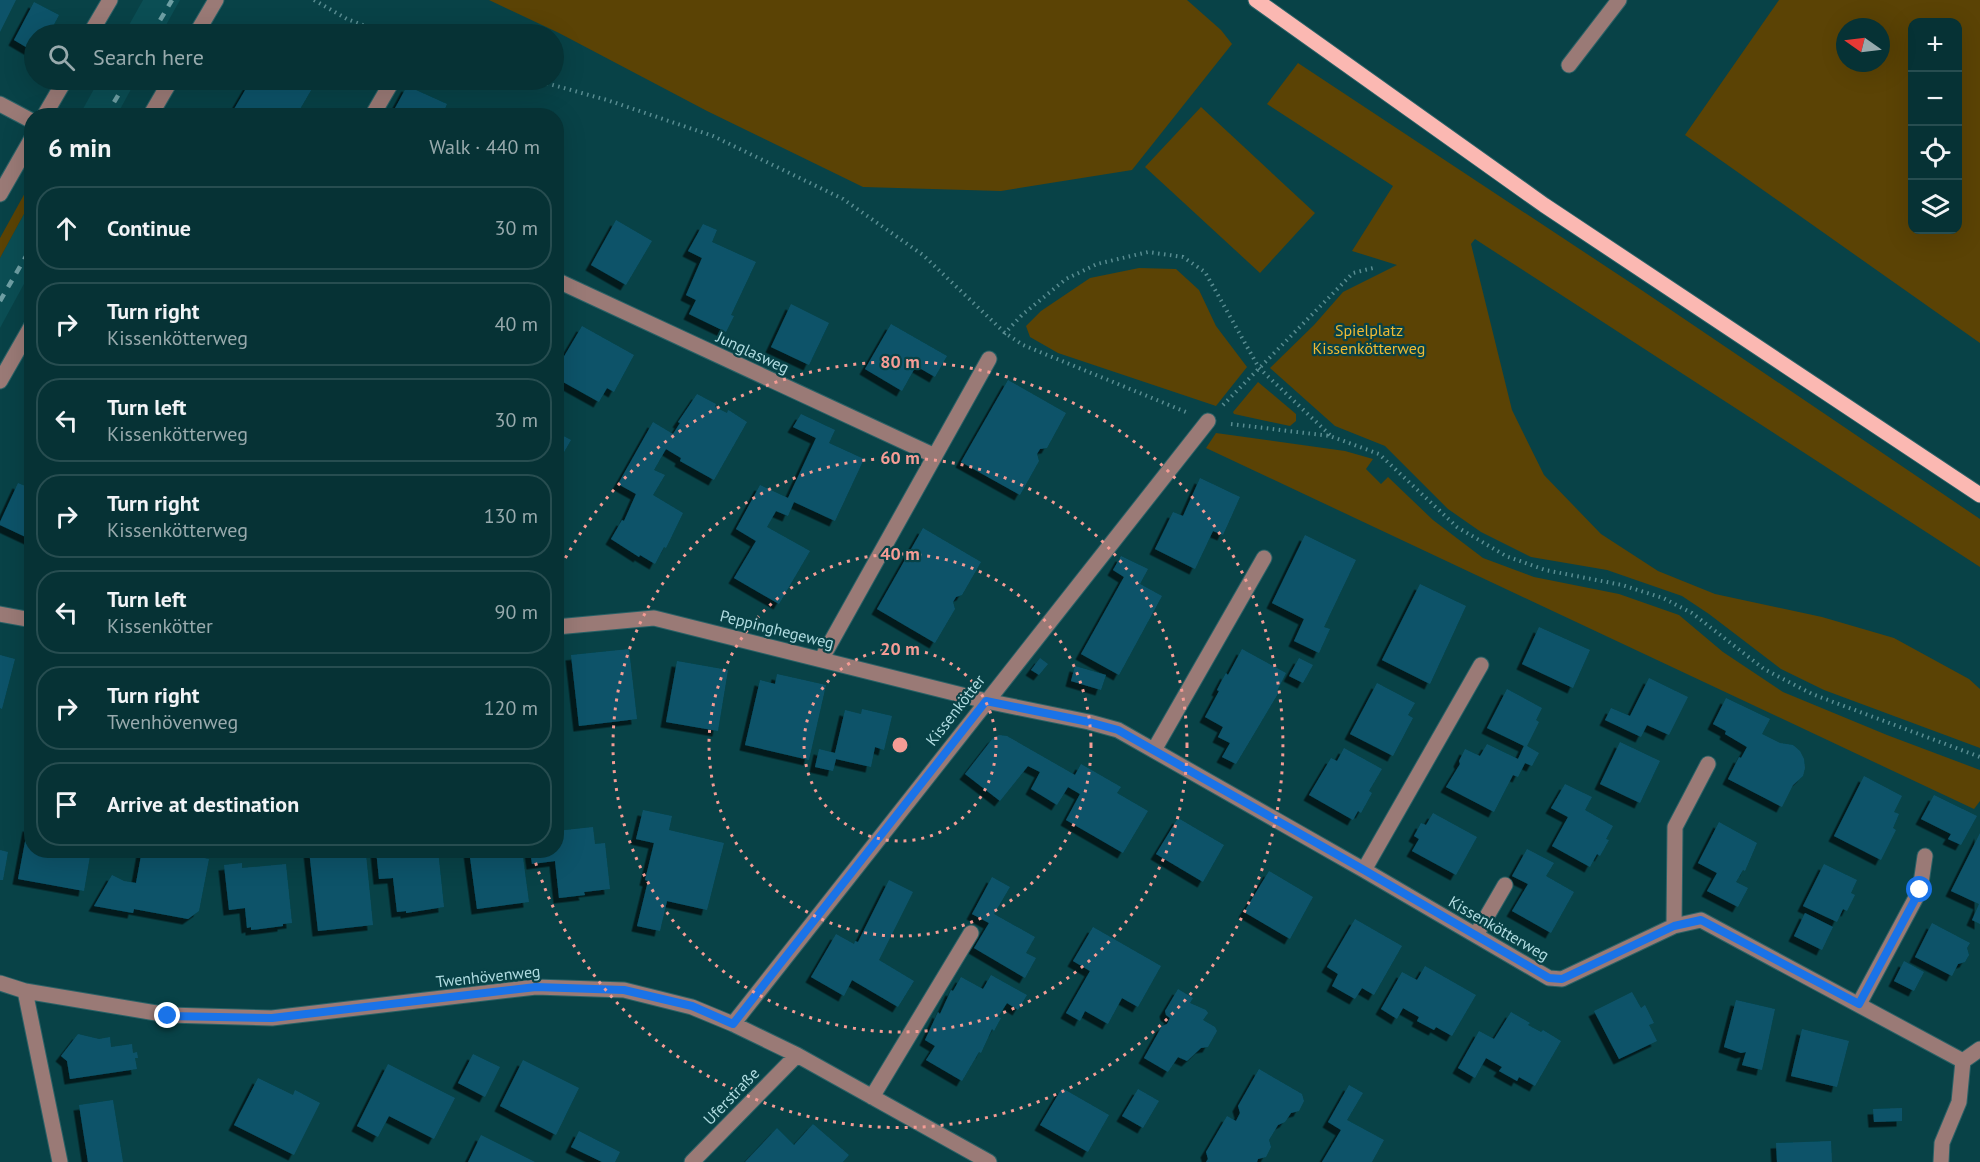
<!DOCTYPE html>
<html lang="en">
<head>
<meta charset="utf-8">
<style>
  :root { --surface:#063235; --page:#143e41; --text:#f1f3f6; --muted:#98aaad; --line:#274d50 }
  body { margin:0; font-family:"PT Sans",sans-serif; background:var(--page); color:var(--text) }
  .controls { position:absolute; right:18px; top:18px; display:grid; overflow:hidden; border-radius:12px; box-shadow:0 6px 24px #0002 }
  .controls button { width:54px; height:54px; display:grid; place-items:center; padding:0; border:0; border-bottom:2px solid var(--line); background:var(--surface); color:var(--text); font:30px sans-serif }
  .compass { position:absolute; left:1836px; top:18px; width:54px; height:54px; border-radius:50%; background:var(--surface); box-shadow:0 6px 24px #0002; rotate:284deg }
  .stop { position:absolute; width:18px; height:18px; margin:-14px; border:4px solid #1a73e8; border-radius:50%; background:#fff }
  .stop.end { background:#1a73e8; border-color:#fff; box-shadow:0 2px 6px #0008 }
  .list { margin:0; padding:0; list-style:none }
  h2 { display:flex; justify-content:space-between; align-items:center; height:78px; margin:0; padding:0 24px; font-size:26px }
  h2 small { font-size:20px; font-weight:400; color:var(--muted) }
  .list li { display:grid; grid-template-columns:39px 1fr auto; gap:18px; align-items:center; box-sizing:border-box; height:84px; margin:0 12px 12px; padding:0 12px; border:2px solid var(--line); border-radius:24px }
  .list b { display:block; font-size:22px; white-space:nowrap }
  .list p { margin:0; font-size:20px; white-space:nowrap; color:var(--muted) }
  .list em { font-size:20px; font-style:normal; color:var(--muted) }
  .icon { flex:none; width:33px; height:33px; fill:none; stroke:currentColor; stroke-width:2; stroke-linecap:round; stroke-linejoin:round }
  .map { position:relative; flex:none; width:1980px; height:1162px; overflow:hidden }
  .search { position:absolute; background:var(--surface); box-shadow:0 6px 24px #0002; left:24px; top:24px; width:540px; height:66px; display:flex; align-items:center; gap:15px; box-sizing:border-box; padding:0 21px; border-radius:33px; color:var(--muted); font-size:22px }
  .panel { position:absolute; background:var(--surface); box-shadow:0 6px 24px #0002; left:24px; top:108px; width:540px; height:750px; border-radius:24px }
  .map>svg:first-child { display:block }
</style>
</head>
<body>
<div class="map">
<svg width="1980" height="1162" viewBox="0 0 1980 1162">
  <defs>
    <filter id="shadow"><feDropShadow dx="-5.5" dy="5.5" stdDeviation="0" flood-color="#0009"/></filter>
  </defs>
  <rect width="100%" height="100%" fill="#084247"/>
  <path fill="#0b4e54" d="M143 0H180L161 34H124Z
    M99 80H136L117 115 79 116Z
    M31 201V271L0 328V258Z"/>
  <path fill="#5b4305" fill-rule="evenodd" d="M489 0H1187L1221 30 1232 44 1132 170 1001 191 863 187 707 111 559 33Z
    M1779 0H1980V343L1685 135ZM1958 22V230H1912V22ZM1845 27H1881V63H1845Z
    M1298 63 1637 287 1980 519V567L1475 239 1471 244 1512 410 1544 475 1601 534 1658 571 1715 594 1822 617 1894 638 1969 679 1980 689V748L1824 690 1781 669 1709 614 1682 596 1607 570 1531 557 1481 532 1448 509 1385 446 1335 426 1270 368 1314 325 1343 292 1397 265 1352 251 1393 186 1267 104Z
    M1201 107 1315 213 1260 273 1145 167Z
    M31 182V201L0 258V238Z
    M1139 268 1176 269 1199 290 1216 326 1247 367 1216 406 1058 353 1030 337 1026 326 1041 311 1090 278Z
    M1258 382 1296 414V421L1290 426 1234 414 1233 412Z
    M1216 433 1345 451 1373 459 1366 469 1381 484 1388 477 1433 520 1483 558 1534 577 1619 594 1679 615 1723 652 1783 692 1887 735 1980 770V801L1974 809 1206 448Z"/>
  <path fill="#0c5369" filter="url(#shadow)" d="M0 0H16L0 32Z
    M34 2 59 15 49 34H34V49L31 50 14 40Z
    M251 80H317L296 116H289L282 111 280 116H230Z
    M407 86 447 104 442 116H405L394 110Z
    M616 220 652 241 626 285 591 265Z
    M703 224 717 230 712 242 756 262 731 315 734 316 726 332 689 314 696 300 686 295 702 258 688 251Z
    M791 304 829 323 809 365 771 347Z
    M891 324 947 356 935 377 916 366 902 391 865 369Z
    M582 326 634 355 614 392 607 388 599 402 556 378V370Z
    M1008 380 1066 413 1047 448 1040 449 1037 454 1039 461 1020 495 961 462Z
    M697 394 716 404 715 407 727 413 728 410 730 411 747 422 714 480 680 461 681 458 666 449 654 470 665 475 653 495 683 513 666 548 664 547 655 564 640 555 639 557 611 539 622 520 624 521 636 494 618 484 653 422 673 434 680 423 678 422Z
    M801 414 835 430 829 443 864 459 835 521 794 502 788 516 776 511 767 527 810 551 779 604 734 578 756 541 736 529 760 485 788 498 816 438 793 427Z
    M556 432 571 440 556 466Z
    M1200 478 1240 497 1223 535 1213 531 1195 569 1155 549 1173 512 1183 516Z
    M18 483 32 489V540L0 525V522Z
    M923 528 981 562 962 595 956 597 953 602 955 609 935 643 877 609Z
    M1305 535 1356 560 1324 627 1330 629 1319 653 1294 641 1304 619 1272 603Z
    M1121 556 1148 569 1140 584 1162 596 1119 675 1081 654 1124 577 1113 570Z
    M1420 584 1466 606 1430 684 1382 660Z
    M1539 627 1590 650 1573 688 1522 664Z
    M629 649 637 719 579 726 571 655Z
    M1242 649 1286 673 1277 691 1279 692 1236 764 1222 757 1230 743 1218 737 1223 727 1205 717 1219 691 1217 690 1221 682 1226 673 1228 675Z
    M0 655 15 659 2 709 0 708Z
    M1040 658 1048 664 1039 675 1031 670Z
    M1299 658 1313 665 1303 683 1289 676Z
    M677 661 728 670 718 731 666 722Z
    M1075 666 1106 675 1101 690 1071 681Z
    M777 674 826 685 809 760 745 745 760 680 775 684Z
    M1649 678 1688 697 1669 735 1647 725 1641 737 1605 720 1611 708 1630 716Z
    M1377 683 1415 703 1408 715 1413 718 1393 756 1350 734Z
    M1507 689 1542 708 1536 720 1539 722 1527 746 1539 753 1532 766 1525 763 1518 777 1513 775 1494 812 1446 787 1460 764 1459 761 1465 749 1480 756 1487 744 1518 759 1524 746 1487 728Z
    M1726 698 1770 719 1762 734 1780 743 1793 745 1800 751 1804 759 1805 768 1803 776 1793 785 1782 807 1728 779 1739 757 1741 758 1747 747 1725 734 1726 731 1713 724Z
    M862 709 892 716 884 750 875 747 871 767 836 759 833 771 815 767 819 749 835 753 845 710 861 714Z
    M999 735 1007 736 1075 775 1081 764 1121 787 1117 793 1148 811 1123 853 1066 820 1080 794 1068 787 1057 805 1031 789 1040 772 1028 766 1000 801 965 774 993 738Z
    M1620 742 1660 761 1640 803 1600 784Z
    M1344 748 1382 769 1369 791 1372 793 1361 813 1358 811 1353 820 1309 795 1331 758 1337 761Z
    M1864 776 1902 796 1894 812 1899 814 1893 828 1896 830 1881 860 1834 836Z
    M1565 784 1592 797 1585 810 1613 826 1606 839 1609 840 1600 856 1597 854 1590 867 1552 846 1568 817 1551 808Z
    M1934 795 1977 816 1961 845 1948 839 1951 834 1921 819Z
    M643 810 672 816 669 830 724 843 707 910 667 901 660 931 637 926 648 881 645 880 654 843 636 839Z
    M1433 813 1477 837 1456 875 1412 851 1419 839 1414 836 1421 823 1426 825Z
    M1178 818 1224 845 1203 882 1156 854Z
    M1719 822 1757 843 1745 871 1743 870 1736 882 1748 888 1738 907 1707 891 1717 873 1698 863Z
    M28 826 32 827V850H91L84 891 18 879Z
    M593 827 595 844 605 843 610 889 584 892 585 895 559 898 555 861 532 864 530 850H556V831Z
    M1980 833V924L1972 920 1979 904 1951 891Z
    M1527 849 1554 863 1546 876 1574 892 1551 933 1512 911 1528 884 1512 876Z
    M0 850 8 852 3 880H0Z
    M142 850H162L209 859 199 911 188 919 134 909 133 913 94 906 112 875 124 881 136 883Z
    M309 850H323V858L366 854 373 925 318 931Z
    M376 850H397V852L438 850 444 907 406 913V911L397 912 393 878 379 879Z
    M469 850H522L529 902 477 909Z
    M242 863V868L286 864 292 923 283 924V926L251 930V927L247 928 245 908 229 910 224 865Z
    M1824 864 1857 880 1851 893 1855 895 1847 911 1843 909 1837 922 1803 906Z
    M1269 871 1313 897 1290 939 1244 912Z
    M992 877 1010 887 994 914 1035 937 1026 953 1036 958 1025 978 974 948 989 923 972 914Z
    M889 880 913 892 879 960 914 981 898 1007 852 980 844 996 811 977 836 934 854 944 855 941 858 942Z
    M1805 913 1833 927 1822 950 1794 936Z
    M1355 919 1402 946 1374 995 1362 988 1355 999 1332 986 1338 974 1327 967Z
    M1932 923 1970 943 1967 948 1969 955 1965 962 1958 964 1952 976 1915 957Z
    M1093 927 1161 966 1138 1007 1122 998 1108 1024 1085 1011 1080 1021 1066 1013 1090 971 1073 961Z
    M1904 961 1924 972 1914 991 1894 981Z
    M1425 966 1476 995 1452 1036 1436 1027 1434 1030 1417 1021 1419 1017 1403 1008 1397 1019 1381 1009 1402 972 1417 980Z
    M991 975 1027 995 1018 1010 1007 1003 998 1017 1001 1018 994 1031 992 1029 981 1053 979 1052 962 1081 926 1060 935 1046 925 1040 938 1012 940 1014 951 990 953 991 961 977 983 989Z
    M1178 989 1193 998 1190 1003 1206 1010 1208 1013 1203 1020 1215 1027 1217 1031 1208 1047 1201 1048 1187 1061 1178 1057 1168 1072 1144 1058 1162 1026 1167 1024 1170 1018 1166 1015 1165 1011Z
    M1632 992 1641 1008 1645 1005 1654 1023 1649 1025 1657 1041 1619 1059 1594 1011Z
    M1736 1000 1775 1009 1762 1070 1742 1065 1746 1052 1741 1053 1724 1047Z
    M1511 1012 1530 1023 1528 1025 1541 1032 1543 1030 1561 1041 1535 1086 1519 1077 1517 1081 1499 1071 1502 1067 1486 1058 1475 1078 1458 1068 1479 1031 1494 1039Z
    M1802 1029 1849 1041 1837 1087 1791 1076Z
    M78 1034 99 1039 110 1037 111 1047 132 1044 133 1053 137 1052 138 1058H135L137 1069 70 1079 67 1061 61 1056Z
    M473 1054 500 1067 485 1097 458 1083Z
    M523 1060 579 1088 556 1135 500 1106Z
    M388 1064 455 1098 434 1139 389 1116 378 1137 357 1126Z
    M1259 1069 1302 1094 1304 1101 1299 1111 1291 1113 1285 1122 1278 1125 1269 1140 1271 1147 1266 1157 1258 1159 1257 1162H1206L1208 1159 1206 1152 1227 1116 1236 1121 1240 1113 1238 1106Z
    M258 1078 293 1095 295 1090 320 1103 294 1155 234 1125Z
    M1349 1085 1363 1093 1347 1120 1384 1140 1372 1162H1322L1341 1130 1328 1122Z
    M1062 1088 1109 1115 1088 1152 1040 1125Z
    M1138 1089 1159 1101 1143 1128 1122 1116Z
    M113 1100 123 1162H88L79 1105Z
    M1902 1108V1121L1874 1122 1873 1109Z
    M813 1124 849 1155 843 1162H745L777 1128 794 1145Z
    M579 1131 620 1152 615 1162H602L571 1147Z
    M481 1135 535 1162H468Z
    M1831 1141 1832 1162H1777L1776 1143Z"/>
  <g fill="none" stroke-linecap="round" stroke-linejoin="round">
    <g stroke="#2a6166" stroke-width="17">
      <path id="minor" d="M90 34 110 0
        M196 34 216 0
        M1569 65 1619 0
        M0 104 32 121
        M44 116 65 80
        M150 116 171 80
        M372 116 390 85
        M0 194 32 138
        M556 280 935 456
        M0 381 32 325
        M0 614 32 620
        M556 627 654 618 986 701 1089 722 1118 730 1364 870 1549 978 1562 979 1674 926 1701 920 1963 1061 1959 1102 1942 1143 1941 1162
        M822 658 989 359
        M1154 750 1264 558
        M1364 870 1481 665
        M1674 926 1675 827 1708 764
        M1476 935 1505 885
        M0 983 25 991 168 1015 272 1018 536 987 624 990 692 1007 733 1024 797 1055 989 1162
        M25 991 60 1162
        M1859 1004 1920 890 1925 856
        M733 1024 1208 421
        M1963 1061 1980 1049
        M872 1097 971 933
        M692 1162 797 1055"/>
    </g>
    <g stroke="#2a6166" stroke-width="17">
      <path id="major" d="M1256 0 1544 205 1980 495"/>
    </g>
    <path stroke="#588c91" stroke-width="4" stroke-dasharray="1.5 4.5" stroke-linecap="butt" d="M314 0 347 19 386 34
      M535 80 607 100 713 136 843 199 923 255 1005 333 1023 345 1186 412
      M1004 334 1022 315 1066 279 1097 264 1148 252 1183 257 1205 272 1259 368 1330 435
      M1223 405 1353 273 1373 268
      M1231 424 1330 436 1379 454 1457 527 1506 556 1545 570 1622 585 1663 598 1692 613 1764 669 1812 694 1980 757"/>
    <use href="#minor" stroke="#9a7a76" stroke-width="15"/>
    <use href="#major" stroke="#fbb8b2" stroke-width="15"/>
    <path stroke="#6e9fa4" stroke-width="4.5" stroke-dasharray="8 8" stroke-linecap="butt" d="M152 34 172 0
      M106 116 127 80
      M0 301 32 246"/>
  </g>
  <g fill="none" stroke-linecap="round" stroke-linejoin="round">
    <path stroke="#1a73e8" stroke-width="8" d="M168 1016 272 1018 536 987 624 990 692 1006 733 1024 986 701 1089 722 1118 730 1364 870 1549 978 1562 979 1674 926 1701 920 1859 1004 1920 890"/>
  </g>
  <g fill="none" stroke="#f59c95" stroke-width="3" stroke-dasharray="3 6">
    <circle cx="900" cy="745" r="96"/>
    <circle cx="900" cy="745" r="191"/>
    <circle cx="900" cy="745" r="287"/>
    <path d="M557 574A383 383 0 1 1 532 851"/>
  </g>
  <g text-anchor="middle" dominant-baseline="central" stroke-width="4.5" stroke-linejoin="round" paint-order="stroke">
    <g font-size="16" fill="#f0ba34" stroke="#084247">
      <text x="1369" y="330">Spielplatz<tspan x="1369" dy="18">Kissenkötterweg</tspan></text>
    </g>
    <g font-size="16" fill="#b0dce1" stroke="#084247">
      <text transform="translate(753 352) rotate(25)">Junglasweg</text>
      <text transform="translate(777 629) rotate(14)">Peppinghegeweg</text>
      <text transform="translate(955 710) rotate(-52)">Kissenkötter</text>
      <text transform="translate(1499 928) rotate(30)">Kissenkötterweg</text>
      <text transform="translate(488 976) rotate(-6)">Twenhövenweg</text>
      <text transform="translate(731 1096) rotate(-46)">Uferstraße</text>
    </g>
  </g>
  <circle cx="900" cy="745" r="9" fill="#f59c95" stroke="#084247" stroke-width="3"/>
  <g font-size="18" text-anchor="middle" font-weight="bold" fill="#f59c95" stroke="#084247" stroke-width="4.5" stroke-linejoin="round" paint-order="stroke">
    <text x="900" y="368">80 m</text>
    <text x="900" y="464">60 m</text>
    <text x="900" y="560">40 m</text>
    <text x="900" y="655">20 m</text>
  </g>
</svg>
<div class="controls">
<button>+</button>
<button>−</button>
<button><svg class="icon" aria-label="locate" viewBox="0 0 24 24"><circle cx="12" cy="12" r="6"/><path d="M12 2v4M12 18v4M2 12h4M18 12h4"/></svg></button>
<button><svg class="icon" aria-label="layers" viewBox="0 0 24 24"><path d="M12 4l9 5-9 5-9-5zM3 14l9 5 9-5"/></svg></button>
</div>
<svg class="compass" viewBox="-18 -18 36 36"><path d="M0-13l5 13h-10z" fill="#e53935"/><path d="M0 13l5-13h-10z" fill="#98aaad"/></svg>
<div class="stop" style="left:1920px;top:890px"></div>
<div class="stop end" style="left:168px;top:1016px"></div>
<div class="search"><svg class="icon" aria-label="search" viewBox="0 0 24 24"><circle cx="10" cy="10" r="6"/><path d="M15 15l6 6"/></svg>Search here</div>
<section class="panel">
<h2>6 min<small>Walk · 440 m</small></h2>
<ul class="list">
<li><svg class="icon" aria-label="ahead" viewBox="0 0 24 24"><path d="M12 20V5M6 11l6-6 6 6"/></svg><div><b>Continue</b></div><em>30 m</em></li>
<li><svg class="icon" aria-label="right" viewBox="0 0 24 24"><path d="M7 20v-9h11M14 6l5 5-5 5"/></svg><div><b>Turn right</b><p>Kissenkötterweg</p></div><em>40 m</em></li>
<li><svg class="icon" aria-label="left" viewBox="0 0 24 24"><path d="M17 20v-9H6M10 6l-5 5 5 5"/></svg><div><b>Turn left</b><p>Kissenkötterweg</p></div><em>30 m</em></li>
<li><svg class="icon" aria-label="right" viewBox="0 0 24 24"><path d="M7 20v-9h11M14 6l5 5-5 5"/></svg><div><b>Turn right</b><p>Kissenkötterweg</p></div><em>130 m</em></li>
<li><svg class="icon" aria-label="left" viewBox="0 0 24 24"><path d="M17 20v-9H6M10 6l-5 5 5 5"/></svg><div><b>Turn left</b><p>Kissenkötter</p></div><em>90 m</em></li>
<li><svg class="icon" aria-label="right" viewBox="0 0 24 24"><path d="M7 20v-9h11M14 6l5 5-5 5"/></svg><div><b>Turn right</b><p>Twenhövenweg</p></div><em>120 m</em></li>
<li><svg class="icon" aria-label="arrive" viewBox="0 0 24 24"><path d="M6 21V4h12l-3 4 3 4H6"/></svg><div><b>Arrive at destination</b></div></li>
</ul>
</section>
</div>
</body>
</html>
